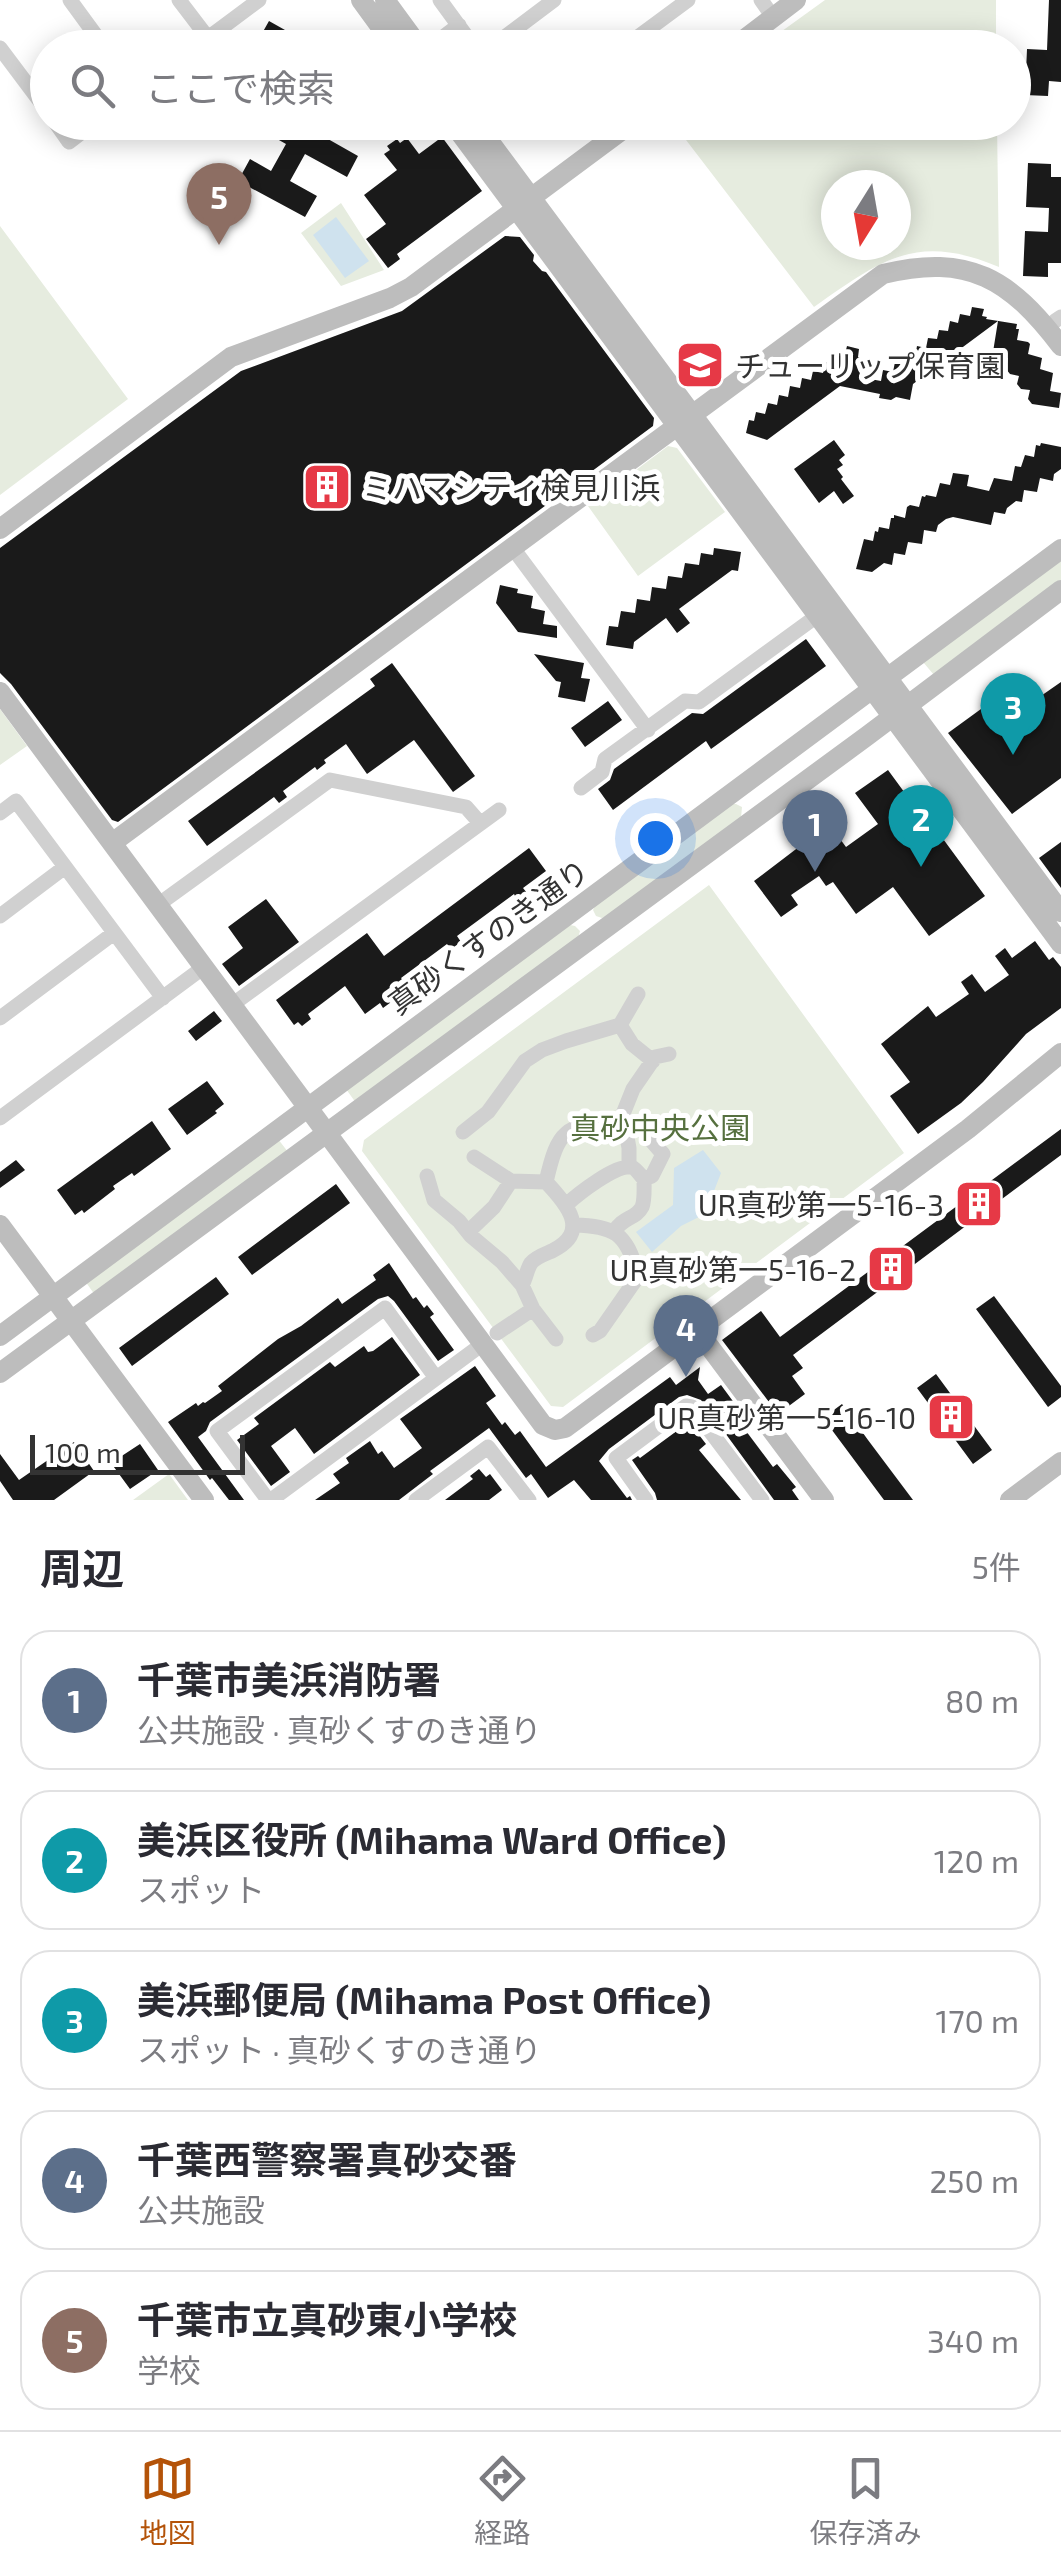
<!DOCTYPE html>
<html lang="ja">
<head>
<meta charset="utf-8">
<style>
  :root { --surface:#fff; --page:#f2f2f3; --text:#2b2b33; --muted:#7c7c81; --line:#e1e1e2; --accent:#b45309 }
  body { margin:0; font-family:"Exo 2","Noto Sans JP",sans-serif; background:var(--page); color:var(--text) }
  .compass { position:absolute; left:821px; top:170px; width:90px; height:90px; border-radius:50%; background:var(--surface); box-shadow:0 5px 25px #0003; rotate:191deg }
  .scale { position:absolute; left:30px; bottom:25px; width:215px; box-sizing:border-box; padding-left:10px; border:5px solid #333; border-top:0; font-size:28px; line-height:35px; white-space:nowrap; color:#333; -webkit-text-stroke:8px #fff; paint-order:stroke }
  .you { position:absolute; left:655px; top:838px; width:35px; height:35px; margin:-25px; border:8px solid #fff; border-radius:50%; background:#1a73e8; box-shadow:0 0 0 15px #1a73e833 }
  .badge { display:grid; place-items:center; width:65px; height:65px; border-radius:50%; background:var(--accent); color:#fff; font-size:32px; font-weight:700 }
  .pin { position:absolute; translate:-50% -82px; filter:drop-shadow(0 2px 5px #0008) }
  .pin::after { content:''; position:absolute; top:52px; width:35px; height:30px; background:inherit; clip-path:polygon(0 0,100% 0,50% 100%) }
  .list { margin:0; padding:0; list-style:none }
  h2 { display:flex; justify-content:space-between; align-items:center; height:130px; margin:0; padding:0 40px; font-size:42px }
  h2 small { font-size:32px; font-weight:400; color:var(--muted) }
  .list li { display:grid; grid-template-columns:65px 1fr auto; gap:30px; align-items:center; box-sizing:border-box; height:140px; margin:0 20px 20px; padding:0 20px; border:2px solid var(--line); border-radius:30px }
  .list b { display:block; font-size:38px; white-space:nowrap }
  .list p { margin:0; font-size:32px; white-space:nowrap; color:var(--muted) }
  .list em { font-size:32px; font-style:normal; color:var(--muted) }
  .icon { flex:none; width:55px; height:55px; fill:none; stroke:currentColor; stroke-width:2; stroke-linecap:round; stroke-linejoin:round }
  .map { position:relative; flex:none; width:1061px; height:1500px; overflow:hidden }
  .search { position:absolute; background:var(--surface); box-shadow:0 5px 25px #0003; left:30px; right:30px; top:30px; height:110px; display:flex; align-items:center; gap:25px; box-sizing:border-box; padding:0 35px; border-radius:55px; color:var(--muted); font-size:38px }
  .sheet { height:930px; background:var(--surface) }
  nav { display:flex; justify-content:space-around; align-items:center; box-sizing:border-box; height:140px; border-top:2px solid var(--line); background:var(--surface); font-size:28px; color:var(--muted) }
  nav a { display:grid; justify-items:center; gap:5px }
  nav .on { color:var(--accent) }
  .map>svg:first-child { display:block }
</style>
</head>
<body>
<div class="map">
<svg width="1061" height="1500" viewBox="0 0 1061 1500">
  <rect width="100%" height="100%" fill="#fff"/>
  <path fill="#e6ecdf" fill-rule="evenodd" d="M825 0H996V47H760Z
    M673 123H997L999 267C916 232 881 260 814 307ZM836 185H896V245H836Z
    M341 203 384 270 341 286 301 233Z
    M0 226 128 399 0 495Z
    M668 446 677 448 725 512 638 576 588 506Z
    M1061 559V580L934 675 923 662Z
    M0 709 27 746 0 765Z
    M731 804H736L742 807 741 818 607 916 602 918 596 916 593 910 596 904Z
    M709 885 904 1153 563 1407 551 1406 362 1151 364 1140Z
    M570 925 575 926 580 931 578 938 356 1103 346 1089Z
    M278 1139 288 1152 95 1295 85 1281Z
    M169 1474 188 1500H133Z"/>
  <path fill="#cfe2ee" d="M336 217 369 261 345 278 313 235Z
    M703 1150 721 1173 705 1214 681 1226 652 1252 636 1232 673 1205 674 1168Z"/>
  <path fill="#1a1a1a" d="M1049 0H1061V82L1049 81 1048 96 1025 95 1027 49 1047 50Z
    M269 21 317 48H263L256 44Z
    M247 122H298L358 156 347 177 305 154 290 181 317 196 305 217 238 181 250 159 271 171 286 144Z
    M442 137 482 191 397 254 400 259 388 268 366 239 386 224 364 195 397 170 384 154 390 150 387 146 397 139 400 143 407 138 419 154Z
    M1028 163 1051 164V177H1061V263H1048V277L1023 276 1025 231 1048 232 1049 208 1026 207Z
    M505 236 520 237 534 255 533 261 542 271 546 272 654 418 653 426 118 822 112 820 11 684 0 673V548L241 371 402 311Z
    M972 307 984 309 982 316 987 317 986 319 1017 324 1016 329H1019L1017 340 1028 342 1030 344 1028 354 1042 358 1040 369 1053 373 1050 391 1061 393 1059 408 1032 404 1028 399 1030 390 1021 389 1017 384 1019 376 1010 374 1006 369 1008 358 997 357 993 352 998 321 913 384 910 400 896 397 891 400 879 398 880 394 840 386 767 440 746 433 749 420 754 421 756 412 765 414 768 403 777 405 779 395 788 397 790 386 800 388 802 378 811 380 813 371 823 373 825 362 834 364 836 353 845 354 847 346 859 349 858 357 863 358 859 377 881 381 883 370 893 372 895 362 903 364 905 355 915 357 917 346 926 348 928 338 937 339 939 330 948 331 950 321 958 323 960 314 970 316Z
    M834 440 845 455 839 460 843 465 837 469 843 477 841 479 854 496 843 504 834 491 819 503 794 469Z
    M1041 443 1061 447V469L1054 474 1053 481 1040 478 1037 492 1024 490 1022 502 1016 501 1007 508 1005 514 994 512 991 525 953 517 946 519 938 525 936 532 924 530 922 544 908 542 905 555 894 553 892 565 884 563 872 572 856 569 864 539 873 541 875 531 878 532 879 527 889 529 891 518H894V515L905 518 907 507 910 505 919 507 922 496 925 497 926 495 936 497 940 483 950 485 953 473 969 475 967 486 989 491 994 478 1012 481 1015 466 1021 467 1025 455 1034 457 1036 445 1040 446Z
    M714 548 741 552 738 571 732 570 679 609 690 623 677 633 666 618 634 642 633 649 606 645 609 626 618 627 621 611 635 613 637 599 650 601 652 587 666 589 668 576 682 578 685 563 699 565 701 553 713 555Z
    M500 585 518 589 517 593 533 596 531 608 545 611 543 624 557 626V638L518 632 496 603Z
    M806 639 826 666 711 749 706 741 613 810 598 789 610 780 614 769 692 713 703 714Z
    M534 654 584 663 581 678 590 679 585 702 558 697 561 682 556 681Z
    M392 663 475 776 453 792 414 740 367 774 346 744 324 760 326 763 317 770 315 767 283 791 287 797 279 803 274 797 207 846 188 821 375 686 370 679Z
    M1061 682V778L1012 814 948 733 981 709 995 728Z
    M608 701 622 720 585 747 571 728Z
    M888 770 910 800 913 798 985 896 929 936 893 887 856 914 833 882 826 886 819 876 791 895 798 905 781 917 754 881 829 824 846 847 878 824 855 793Z
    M1061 842V888L1039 858Z
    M529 848 546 871 523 888 527 893 517 900 514 894 457 936 461 942 451 949 447 944 401 978 409 989 383 1008 380 1003 365 1014 345 986 308 1014 311 1019 302 1026 298 1022 294 1025 276 1000 367 933 384 956Z
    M266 899 299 942 239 986 222 964 243 948 228 927Z
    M1035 941 1049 960 1053 957 1061 967V1008L1026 1034 983 1082 961 1103 918 1134 890 1096 910 1082 881 1044 928 1006 936 1017 969 994 961 982 972 974 985 992 1009 975 995 956 1005 948 1012 958Z
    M214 1011 222 1021 196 1041 188 1031Z
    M207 1081 224 1104 215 1111 217 1113 187 1135 168 1109Z
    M152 1121 171 1149 134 1176 132 1173 113 1186 115 1189 84 1213 82 1210 75 1215 57 1190Z
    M1061 1129V1155L793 1355 803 1368 792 1376 805 1394 778 1414 722 1340 761 1311 780 1337Z
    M16 1160 25 1170 0 1188V1172Z
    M336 1184 350 1203 252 1275 238 1257Z
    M389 1263 413 1299 416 1297 424 1308 427 1305 434 1314 430 1317 454 1350 438 1361 394 1301 388 1296 378 1299 210 1422 206 1431 198 1437 244 1500H229L212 1478 210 1480 168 1422 196 1403 198 1406 203 1402 205 1403 222 1391 218 1386 278 1339 301 1326 338 1298 342 1304 376 1280 373 1275Z
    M216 1277 229 1294 132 1366 119 1348Z
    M994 1296 1061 1386V1397L1048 1407 976 1309Z
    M392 1337 420 1375 314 1454 295 1428 271 1446 290 1472 271 1486 237 1440 259 1424 254 1418 330 1362 335 1367 364 1346 368 1352 373 1351Z
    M475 1366 496 1396 486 1403 502 1425 505 1422 515 1435 520 1431 546 1467 670 1377 676 1385 700 1367 698 1380 708 1394 721 1385 735 1404 730 1407 746 1431 773 1467 777 1464 796 1487 792 1490 799 1500H774L701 1400 687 1395 679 1397 609 1449 599 1461 627 1498 630 1496 632 1500H591L574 1480 548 1498 531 1474 526 1478 489 1428 430 1471 433 1474 399 1500H315L340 1483 333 1474 349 1463 346 1458 370 1441 378 1454 382 1451 394 1468 422 1448 400 1419Z
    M936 1374 992 1450 973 1464 917 1388Z
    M842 1404 868 1440 913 1500H884L823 1418Z
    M689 1422 706 1444 699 1450 741 1500H657L655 1493 632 1460 638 1456 640 1458Z
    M74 1442 94 1471 54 1500H13L0 1481V1454L19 1480Z
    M140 1444 158 1470 130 1489 111 1463Z
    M479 1469 486 1477 490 1474 502 1490 489 1500H445L473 1479 470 1476Z"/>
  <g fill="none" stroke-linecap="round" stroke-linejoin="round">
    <path stroke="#d0d0d0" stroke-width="15" d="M70 0 105 48
      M179 0 208 38 259 0
      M440 0 475 48
      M761 0 773 17
      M0 48 48 112
      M429 48 459 25
      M490 48 554 0
      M623 48 688 0
      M55 122 69 142 95 122
      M1055 321 1061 317
      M518 555 648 730
      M581 788 602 772 605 759 685 701 699 702 810 621
      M0 813 16 801 163 998
      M166 899 330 780 466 807 480 823
      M0 916 65 867
      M240 999 499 810
      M0 1018 114 933
      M620 1025 632 1044 653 1061
      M0 1118 204 967
      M624 1121 629 1148V1167
      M463 1132 488 1112 525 1061 542 1050 566 1041 620 1025 638 994
      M474 1157 511 1181 546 1182C567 1204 591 1232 552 1251 545 1254 536 1257 531 1263 527 1269 526 1278 522 1285
      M427 1176 434 1200 459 1221 471 1236 502 1262 522 1285 533 1309 556 1339
      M546 1182C559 1125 566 1127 621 1119L633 1089 655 1057 669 1054
      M566 1205C578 1194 616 1164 632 1167 635 1168 642 1177 644 1179
      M574 1225C614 1226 626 1233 637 1272
      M468 1232 494 1207 511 1181
      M614 1232C622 1217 636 1219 642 1207 645 1200 644 1187 644 1179L652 1176 663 1154 636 1123 621 1119
      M497 1333 533 1309
      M593 1335 600 1331 639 1275
      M268 1500 217 1431 385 1308 436 1378
      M271 1500 484 1343
      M416 1500 488 1447 529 1500
      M646 1500 616 1458 686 1406 692 1407 762 1500"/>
    <path stroke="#bdbdbd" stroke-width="20" d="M361 0 396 48
      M385 0 420 48
      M733 48 796 0
      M452 122 1061 944
      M475 122 1061 912
      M0 529 231 357 390 298 411 287 633 122
      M0 692 543 1425 555 1430 565 1428 968 1129 1061 1053
      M112 843 883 274C969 253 1010 279 1061 346
      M0 1225 204 1500
      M697 1330 824 1500
      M0 1336 1061 549
      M0 1373 867 736 1061 590
      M1010 1500 1061 1462"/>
  </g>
  <defs>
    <g id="school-square" transform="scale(2.5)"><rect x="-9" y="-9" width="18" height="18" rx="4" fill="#e63946" stroke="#fff"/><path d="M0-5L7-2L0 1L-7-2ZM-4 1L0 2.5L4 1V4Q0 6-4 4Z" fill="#fff"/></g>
    <g id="building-square" transform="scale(2.5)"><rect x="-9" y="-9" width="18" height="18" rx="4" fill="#e63946" stroke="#fff"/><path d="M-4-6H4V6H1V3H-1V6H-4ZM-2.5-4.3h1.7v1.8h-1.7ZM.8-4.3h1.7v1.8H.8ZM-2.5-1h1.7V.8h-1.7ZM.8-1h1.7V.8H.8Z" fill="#fff"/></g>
  </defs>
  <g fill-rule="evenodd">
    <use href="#school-square" x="700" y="365"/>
    <use href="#building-square" x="327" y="487"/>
    <use href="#building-square" x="979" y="1204"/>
    <use href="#building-square" x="891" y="1269"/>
    <use href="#building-square" x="951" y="1417"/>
  </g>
  <g text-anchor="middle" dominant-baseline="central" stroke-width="10" stroke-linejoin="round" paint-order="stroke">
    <g font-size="30" fill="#333" stroke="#fff" text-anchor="end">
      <text x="735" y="365" text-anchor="start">チューリップ保育園</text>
      <text x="362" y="487" text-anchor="start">ミハマシティ検見川浜</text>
      <text x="944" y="1204">UR真砂第一5-16-3</text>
      <text x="856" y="1269">UR真砂第一5-16-2</text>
      <text x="916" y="1417">UR真砂第一5-16-10</text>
    </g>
    <g font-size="30" fill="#333" stroke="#fff">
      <text transform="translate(488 936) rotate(-36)">真砂くすのき通り</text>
    </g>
    <g font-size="30" fill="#56703f" stroke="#fff">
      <text x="660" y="1127">真砂中央公園</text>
    </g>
  </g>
</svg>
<svg class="compass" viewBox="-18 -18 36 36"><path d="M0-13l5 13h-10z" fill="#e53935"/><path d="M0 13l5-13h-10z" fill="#7c7c81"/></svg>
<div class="scale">100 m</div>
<div class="you"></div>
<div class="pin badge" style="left:815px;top:872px;background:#5c6f8a">1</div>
<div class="pin badge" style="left:921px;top:867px;background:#0f9aa8">2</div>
<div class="pin badge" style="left:1013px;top:755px;background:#0f9aa8">3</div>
<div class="pin badge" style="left:686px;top:1377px;background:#5c6f8a">4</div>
<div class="pin badge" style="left:219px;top:245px;background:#8d6e63">5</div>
<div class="search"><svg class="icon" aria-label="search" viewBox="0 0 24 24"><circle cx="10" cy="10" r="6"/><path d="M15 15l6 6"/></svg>ここで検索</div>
</div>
<section class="sheet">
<h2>周辺<small>5件</small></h2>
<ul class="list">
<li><span class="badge" style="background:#5c6f8a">1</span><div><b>千葉市美浜消防署</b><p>公共施設 · 真砂くすのき通り</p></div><em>80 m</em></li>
<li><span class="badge" style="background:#0f9aa8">2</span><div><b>美浜区役所 (Mihama Ward Office)</b><p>スポット</p></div><em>120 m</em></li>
<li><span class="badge" style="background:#0f9aa8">3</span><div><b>美浜郵便局 (Mihama Post Office)</b><p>スポット · 真砂くすのき通り</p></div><em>170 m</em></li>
<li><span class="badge" style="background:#5c6f8a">4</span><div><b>千葉西警察署真砂交番</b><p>公共施設</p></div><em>250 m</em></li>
<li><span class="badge" style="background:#8d6e63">5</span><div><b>千葉市立真砂東小学校</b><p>学校</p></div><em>340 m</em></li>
</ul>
</section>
<nav>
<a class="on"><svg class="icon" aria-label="map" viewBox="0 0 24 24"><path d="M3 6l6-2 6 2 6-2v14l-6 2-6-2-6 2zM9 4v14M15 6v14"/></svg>地図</a>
<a><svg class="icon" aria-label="directions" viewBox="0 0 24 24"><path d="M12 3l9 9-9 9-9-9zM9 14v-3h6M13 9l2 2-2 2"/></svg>経路</a>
<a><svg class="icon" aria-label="saved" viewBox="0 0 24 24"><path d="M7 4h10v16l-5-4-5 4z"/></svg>保存済み</a>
</nav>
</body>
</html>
